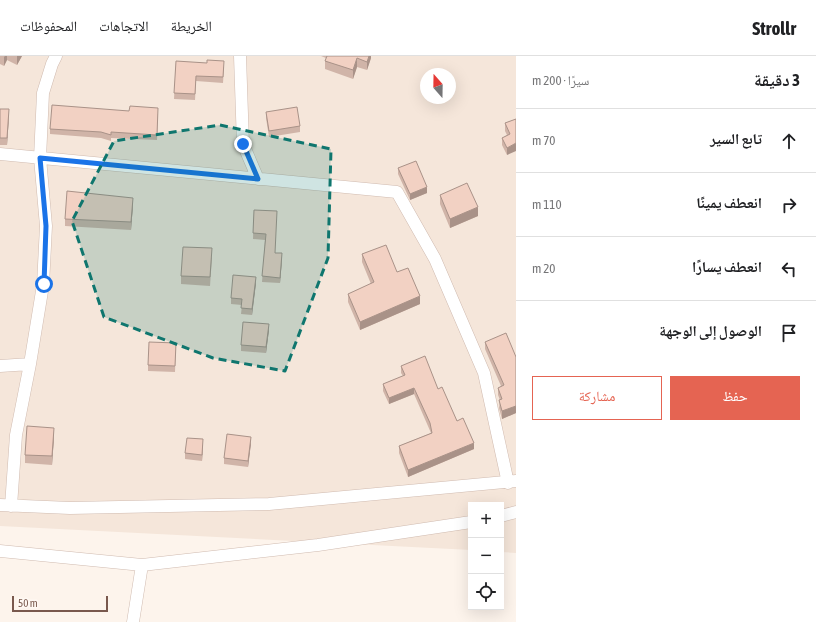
<!DOCTYPE html>
<html lang="ar">
<head>
<meta charset="utf-8">
<style>
  :root { --surface:#fff; --page:#f2f2f2; --text:#202124; --muted:#757577; --line:#e0e0e0; --accent:#e56452 }
  body { margin:0; font-family:"Asap Condensed","Noto Naskh Arabic",sans-serif; background:var(--page); color:var(--text); direction:rtl }
  .controls { position:absolute; right:12px; bottom:12px; display:grid; overflow:hidden; border-radius:0px; box-shadow:0 4px 16px #0002 }
  .controls button { width:36px; height:36px; display:grid; place-items:center; padding:0; border:0; border-bottom:1px solid var(--line); background:var(--surface); color:var(--text); font:20px sans-serif }
  .compass { position:absolute; left:420px; top:12px; width:36px; height:36px; border-radius:50%; background:var(--surface); box-shadow:0 4px 16px #0002; rotate:340deg }
  .scale { position:absolute; left:12px; bottom:10px; width:96px; box-sizing:border-box; padding-left:4px; border:2px solid #79584d; border-top:0; font-size:11px; line-height:14px; white-space:nowrap; color:#79584d; -webkit-text-stroke:3px #fff9f3; paint-order:stroke }
  .stop { position:absolute; width:12px; height:12px; margin:-9px; border:3px solid #1a73e8; border-radius:50%; background:#fff }
  .stop.end { background:#1a73e8; border-color:#fff; box-shadow:0 1px 4px #0008 }
  .list { margin:0; padding:0; list-style:none }
  h2 { display:flex; justify-content:space-between; align-items:center; height:52px; margin:0; padding:0 16px; font-size:17px }
  h2 small { font-size:13px; font-weight:400; color:var(--muted) }
  .list li { display:grid; grid-template-columns:26px 1fr auto; gap:12px; align-items:center; box-sizing:border-box; height:64px; padding:0 16px; border-top:1px solid var(--line) }
  .list b { display:block; font-size:15px; white-space:nowrap }
  .list em { font-size:13px; font-style:normal; color:var(--muted) }
  .actions { display:flex; gap:8px; padding:12px 16px }
  .actions a { flex:1; padding:9px 0; border:1px solid var(--accent); border-radius:0px; text-align:center; font-size:14px; color:var(--accent) }
  .actions .main { background:var(--accent); color:#fff }
  .icon { flex:none; width:22px; height:22px; fill:none; stroke:currentColor; stroke-width:2; stroke-linecap:round; stroke-linejoin:round }
  .map { position:relative; flex:none; width:516px; height:566px; overflow:hidden; direction:ltr }
  header { display:flex; align-items:center; gap:24px; box-sizing:border-box; height:56px; padding:0 20px; background:var(--surface); border-bottom:1px solid var(--line) }
  header strong { font-size:19px }
  nav { display:flex; gap:22px; margin-inline-start:auto; font-size:14px }
  main { display:flex }
  aside { flex:1; background:var(--surface) }
  .map>svg:first-child { display:block }
</style>
</head>
<body>
<header>
<strong>Strollr</strong>
<nav><a>الخريطة</a><a>الاتجاهات</a><a>المحفوظات</a></nav>
</header>
<main>
<aside>
<h2>3 دقيقة<small>سيرًا · 200 m</small></h2>
<ul class="list">
<li><svg class="icon" aria-label="ahead" viewBox="0 0 24 24"><path d="M12 20V5M6 11l6-6 6 6"/></svg><div><b>تابع السير</b></div><em>70 m</em></li>
<li><svg class="icon" aria-label="right" viewBox="0 0 24 24"><path d="M7 20v-9h11M14 6l5 5-5 5"/></svg><div><b>انعطف يمينًا</b></div><em>110 m</em></li>
<li><svg class="icon" aria-label="left" viewBox="0 0 24 24"><path d="M17 20v-9H6M10 6l-5 5 5 5"/></svg><div><b>انعطف يسارًا</b></div><em>20 m</em></li>
<li><svg class="icon" aria-label="arrive" viewBox="0 0 24 24"><path d="M6 21V4h12l-3 4 3 4H6"/></svg><div><b>الوصول إلى الوجهة</b></div></li>
</ul>
<div class="actions"><a class="main">حفظ</a><a>مشاركة</a></div>
</aside>
<div class="map">
<svg width="516" height="566" viewBox="0 0 516 566">
  <rect width="100%" height="100%" fill="#fdf4ec"/>
  <path fill="#f5e6da" fill-rule="evenodd" d="M0 0H516V497L501 496V449H471V494L0 470ZM426 18H450V42H426Z"/>
  <g fill="none" stroke-linecap="round" stroke-linejoin="round">
    <g stroke="#d0bbb0" stroke-width="13">
      <path id="minor" d="M240 0 243 88 258 123
        M0 98 397 136 435 203 484 317 508 427
        M0 310 30 308
        M0 449 70 452 269 448 516 425
        M11 450 16 379 30 308 43 229 46 170 40 102 43 37 52 8 56 0
        M501 460 516 456
        M0 495 142 509 318 489 471 466
        M133 566 142 509"/>
    </g>
    <use href="#minor" stroke="#fff" stroke-width="12"/>
  </g>
  <path fill="#d0b4a8" d="M0 0H22L17 9 7 4 4 10 0 8Z
    M321 0H371V2L367 14 357 11 353 23 325 13V5L326 2Z
    M176 5 224 11 223 27 196 25 195 44 174 43Z
    M0 53 9 60 7 89H0Z
    M266 56 300 70V76L269 81 266 62Z
    M158 58 157 84 111 82V85L101 82 50 78V73Z
    M516 63 507 99 502 89V82L507 79 505 75V67Z
    M398 112 427 137 410 144 398 118Z
    M440 139 478 160 450 172 440 148Z
    M133 149 131 174 65 170V163Z
    M254 154 275 197 282 203 280 227 262 226 265 184 253 183Z
    M362 198 397 216 420 248 360 274 348 246V238L371 228 362 206Z
    M212 201 210 230 181 228V220Z
    M256 227 252 259 241 258 242 249 231 248V242Z
    M269 274 266 297 241 295V289Z
    M485 286 516 301V357L502 363 499 352 500 344 498 339V332L501 330 485 293Z
    M176 287 175 316 148 315V309Z
    M401 310 438 333 474 393 408 421 399 397V390L431 377 414 338 389 348 383 335V328L403 320 401 317Z
    M54 381 52 409 25 407V399Z
    M251 387 248 411 224 408V402Z
    M203 389 202 405 185 403V397Z"/>
  <path fill="#a99288" d="M5 0H7V4L4 10V1Z
    M17 0H22L17 9Z
    M369 0H371V2L367 14V6Z
    M357 2V11L353 23V14Z
    M9 53V60L7 89V82Z
    M516 87V95L507 99V92Z
    M427 131V137L410 144V138Z
    M133 142V149L131 174V166Z
    M478 151V160L450 172V163Z
    M282 197V203L280 227V222Z
    M256 221V227L252 259V253Z
    M420 240V248L360 274V266Z
    M269 268V274L266 297V291Z
    M414 332V338L389 348V342Z
    M516 350V357L502 363V355Z
    M54 372V381L52 409V400Z
    M251 381V387L248 411V405Z
    M203 383V389L202 405V399Z
    M474 387V393L408 421V414Z"/>
  <path fill="#f2d1c3" stroke="#a99288" d="M327 0H369L367 6 357 2 353 14 325 5Z
    M207 4 224 5 223 21 196 20 195 38 174 37 176 5 207 7Z
    M52 49 129 55 130 50 158 52 157 79 111 76V79L101 76 50 73Z
    M297 51 300 70 269 75 266 56Z
    M0 53H9L7 82H0Z
    M516 63V87L507 92 502 82 510 78 505 67Z
    M416 105 427 131 410 138 398 112Z
    M467 127 478 151 450 163 440 139Z
    M67 135 133 142 131 166 65 163Z
    M254 154 277 155 275 197H282L280 222 262 220 266 178 253 177Z
    M386 189 397 216 408 212 420 240 360 266 348 238 374 226 362 198Z
    M183 191 212 192 210 221 181 220Z
    M233 219 256 221 252 253 241 252 242 243 231 242Z
    M243 266 269 268 266 291 241 289Z
    M506 277 516 301V350L502 355 499 344 502 343 498 332 504 329 485 286Z
    M149 286 176 287 175 310 148 309Z
    M425 300 438 333 442 331 457 365 463 362 474 387 408 414 399 390 432 377 430 367 414 332 389 342 383 328 405 319 401 310Z
    M27 370 54 372 52 400 25 399Z
    M227 378 251 381 248 405 224 402Z
    M187 382 203 383 202 399 185 397Z"/>
  <g fill="none" stroke-linecap="round" stroke-linejoin="round">
    <path stroke="#1a73e8" stroke-width="5" d="M44 228 46 170 40 102 258 123 243 88"/>
  </g>
  <path fill="#0f766e" fill-opacity="0.2" stroke="#0f766e" stroke-width="3" stroke-dasharray="8 5" stroke-linejoin="round" d="M220 69 331 93 328 202 285 315 213 302 104 261 72 165 114 85Z"/>
</svg>
<div class="controls">
<button>+</button>
<button>−</button>
<button><svg class="icon" aria-label="locate" viewBox="0 0 24 24"><circle cx="12" cy="12" r="6"/><path d="M12 2v4M12 18v4M2 12h4M18 12h4"/></svg></button>
</div>
<svg class="compass" viewBox="-18 -18 36 36"><path d="M0-13l5 13h-10z" fill="#e53935"/><path d="M0 13l5-13h-10z" fill="#757577"/></svg>
<div class="scale">50 m</div>
<div class="stop" style="left:44px;top:228px"></div>
<div class="stop end" style="left:243px;top:88px"></div>
</div>
</main>
</body>
</html>
